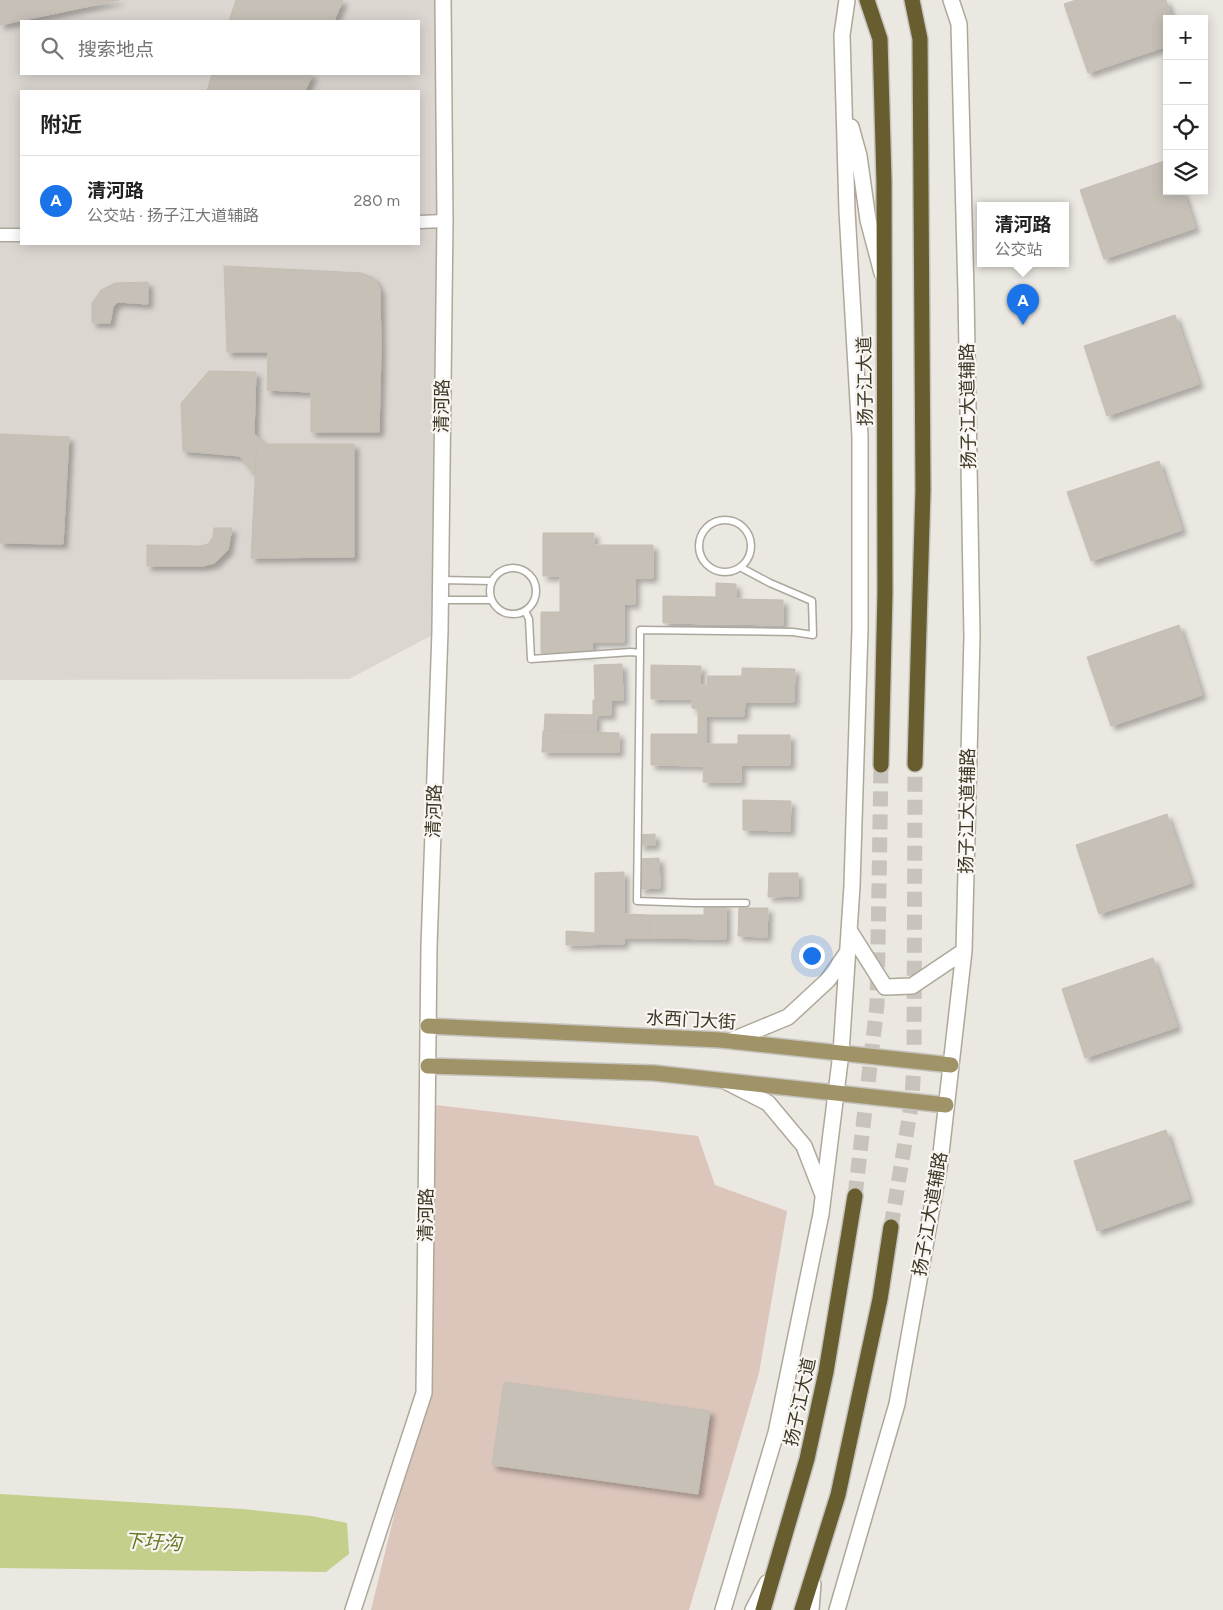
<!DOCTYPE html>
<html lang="zh">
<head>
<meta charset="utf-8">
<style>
  :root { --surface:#fff; --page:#f6f6f6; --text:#222; --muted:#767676; --line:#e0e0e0; --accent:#1a73e8 }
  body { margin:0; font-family:Figtree,"Noto Sans SC",sans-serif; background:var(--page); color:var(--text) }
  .controls { position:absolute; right:15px; top:15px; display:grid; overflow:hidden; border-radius:0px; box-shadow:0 2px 12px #0003 }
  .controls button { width:45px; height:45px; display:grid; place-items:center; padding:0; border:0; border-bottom:1px solid var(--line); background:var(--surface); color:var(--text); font:25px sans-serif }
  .you { position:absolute; left:811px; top:955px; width:18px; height:18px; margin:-12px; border:4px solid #fff; border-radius:50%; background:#1a73e8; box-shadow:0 0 0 8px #1a73e833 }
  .badge { display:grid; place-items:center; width:32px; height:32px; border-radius:50%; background:var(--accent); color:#fff; font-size:16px; font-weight:700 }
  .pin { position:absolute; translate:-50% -41px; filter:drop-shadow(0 1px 2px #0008) }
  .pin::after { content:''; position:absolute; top:26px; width:18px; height:15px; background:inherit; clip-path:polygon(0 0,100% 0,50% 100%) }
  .popup { position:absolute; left:977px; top:202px; width:92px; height:65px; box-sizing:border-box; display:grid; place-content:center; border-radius:0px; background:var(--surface); filter:drop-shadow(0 1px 4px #0005); font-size:16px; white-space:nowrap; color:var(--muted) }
  .popup b { font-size:19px; color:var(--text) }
  .popup::after { content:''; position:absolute; left:50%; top:100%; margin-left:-10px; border:10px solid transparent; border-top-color:var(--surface) }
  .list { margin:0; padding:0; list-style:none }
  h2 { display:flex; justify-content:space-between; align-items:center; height:65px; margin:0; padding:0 20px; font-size:21px }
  h2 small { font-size:16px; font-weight:400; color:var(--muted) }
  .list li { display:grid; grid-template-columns:32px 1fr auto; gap:15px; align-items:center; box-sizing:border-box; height:90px; padding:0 20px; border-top:1px solid var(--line) }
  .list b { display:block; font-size:19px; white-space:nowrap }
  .list p { margin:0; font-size:16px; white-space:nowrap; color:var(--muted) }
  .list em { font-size:16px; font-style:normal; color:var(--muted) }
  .icon { flex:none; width:28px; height:28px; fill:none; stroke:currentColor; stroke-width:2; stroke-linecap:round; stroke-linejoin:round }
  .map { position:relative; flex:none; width:1223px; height:1610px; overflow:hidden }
  .search { position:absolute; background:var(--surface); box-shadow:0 2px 12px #0003; left:20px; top:20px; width:400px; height:55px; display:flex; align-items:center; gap:12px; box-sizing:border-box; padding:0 18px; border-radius:0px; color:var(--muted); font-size:19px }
  .panel { position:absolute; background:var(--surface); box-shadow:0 2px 12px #0003; left:20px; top:90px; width:400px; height:155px; border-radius:0px }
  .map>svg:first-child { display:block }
</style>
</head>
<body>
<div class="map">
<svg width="1223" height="1610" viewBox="0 0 1223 1610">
  <defs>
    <filter id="shadow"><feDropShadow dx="4.5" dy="4.5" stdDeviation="2.5" flood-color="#0004"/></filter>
  </defs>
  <rect width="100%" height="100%" fill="#ebe7e1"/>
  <path fill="#dbd6d0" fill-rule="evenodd" d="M0 0H440V631L349 679 0 680ZM21 21H419V74H21ZM21 91H419V244H21Z"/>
  <path fill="#dcc5bb" d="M427 1104 698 1136 715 1185 787 1211 759 1373 689 1610H371L424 1393Z"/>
  <path fill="#c3cf8b" d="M0 1494 243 1509 311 1516 347 1523 349 1554 326 1572 0 1568Z"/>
  <path fill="#c6c0b7" stroke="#c5beb4" filter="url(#shadow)" d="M0 0H119L0 25Z
    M236 0H343L334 21H229Z
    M1076 0H1166L1172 19H1167V46L1088 73 1064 4Z
    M212 74H313L305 91H207Z
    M1167 160V191H1183L1195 228 1104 259 1080 190Z
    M224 266 362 273 374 278 380 289 381 351 379 432H311V392L267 390 268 352H227Z
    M148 282V304L118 302 113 307 110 323H92V303L101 290 115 283Z
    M1175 315 1199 384 1107 416 1084 346Z
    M209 371 256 372 254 433 264 444H257L254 474 240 456 183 451 181 403Z
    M0 434 69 437 63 544 0 543Z
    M257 444H354V557L251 558Z
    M1159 461 1182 530 1091 561 1067 492Z
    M214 528H232L228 550 215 563 203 566H147V545L200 546 208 544 213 537Z
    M543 533H594V545H653V578H635V604H624V642H592V653H541V612H560V576H543Z
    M716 583 736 584V599L783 600V625L663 623V596L716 597Z
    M1179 625 1202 695 1111 726 1087 657Z
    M622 664 623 700 595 701 594 665Z
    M651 665 701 666 700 685H707L708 676H742V668L795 669 794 702H745L744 716H706V744H738V735H790V765H741V782H703L704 766 651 765V734H698V709L692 708V699H651Z
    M593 700 611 701V715H593Z
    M545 714 596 715V733L544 731Z
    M543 731 619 733V752H542Z
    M743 800 791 801 790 831 743 830Z
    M1167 814 1191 883 1099 914 1076 845Z
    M655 834V845L640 846 639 835Z
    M659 858 660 888 640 889 639 859Z
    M624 872V944L566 945V931L595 933V873Z
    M769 873H798V896L768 897Z
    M704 904H726V939L649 938V915H704Z
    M739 908H768L767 937 738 936Z
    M625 914 649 915V938H625Z
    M1153 958 1177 1027 1085 1058 1062 989Z
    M1166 1130 1189 1199 1097 1231 1074 1161Z
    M504 1382 710 1411 698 1494 492 1465Z"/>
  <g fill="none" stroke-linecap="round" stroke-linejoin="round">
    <path stroke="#c8c4bb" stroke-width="15" stroke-dasharray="15 8" stroke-linecap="butt" d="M855 1196 877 1005 881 765
      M891 1227 912 1100 914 1061 915 764"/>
    <g stroke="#aca79c" stroke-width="9">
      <path id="lane" d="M699 546a26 26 0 1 1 52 0a26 26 0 1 1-52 0Z
        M490 591a23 23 0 1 1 46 0a23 23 0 1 1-46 0Z
        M441 580 492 581
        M441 600H491
        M525 611 529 619 531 659 631 652 640 653 637 901 694 903H746
        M640 653V630L793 632 813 635 812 601 770 583 740 567"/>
    </g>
    <g stroke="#aca79c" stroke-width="15">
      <path id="street" d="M419 222 445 221
        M0 235H21"/>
    </g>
    <g stroke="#aea898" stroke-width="18">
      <path id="secondary" d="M851 127 859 156 868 220 882 273
        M849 930 885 987 912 986 964 951
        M730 1041 788 1017 828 980 847 953
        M727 1082 768 1103 804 1146 823 1195
        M353 1610 424 1393 429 947 440 631 445 221 443 0
        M723 1610 776 1433 821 1214 841 1053 852 886 860 628V436L847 211 842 35 847 0
        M753 1610 767 1583
        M811 1610 813 1584
        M837 1610 897 1404 940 1162 964 951 972 637 966 293 959 24 951 0"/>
    </g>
    <g stroke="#c4c3bd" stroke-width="18">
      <path id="primary" d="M428 1026 720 1040 951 1065
        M428 1066 654 1073 946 1105"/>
    </g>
    <g stroke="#c4c3bd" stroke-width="18">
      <path id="highway" d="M867 0 880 39 884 181 885 593 881 765
        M912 0 920 39 923 490 915 764
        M763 1610 807 1459 826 1372 855 1196
        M802 1610 838 1495 880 1299 891 1227"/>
    </g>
    <use href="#lane" stroke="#fff" stroke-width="6"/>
    <use href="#street" stroke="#fff" stroke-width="12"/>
    <use href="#secondary" stroke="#fff" stroke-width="15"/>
    <use href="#primary" stroke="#a09367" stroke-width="15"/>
    <use href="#highway" stroke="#675d2f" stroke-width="15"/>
  </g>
  <g text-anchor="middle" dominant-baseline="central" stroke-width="4.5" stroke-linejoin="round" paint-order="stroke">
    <g font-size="18" fill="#3c3622" stroke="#f8f5f2">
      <text transform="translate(865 381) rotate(-91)">扬子江大道</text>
      <text transform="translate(442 406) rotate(-89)">清河路</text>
      <text transform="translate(968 406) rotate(-91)">扬子江大道辅路</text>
      <text transform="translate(434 811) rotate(-88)">清河路</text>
      <text transform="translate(967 811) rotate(-89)">扬子江大道辅路</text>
      <text transform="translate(691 1020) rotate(3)">水西门大街</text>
      <text transform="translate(930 1214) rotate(-80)">扬子江大道辅路</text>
      <text transform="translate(426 1215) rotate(-89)">清河路</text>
      <text transform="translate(800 1402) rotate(-78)">扬子江大道</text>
    </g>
    <g font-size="19" font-style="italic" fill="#65761e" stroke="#f8f5f2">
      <text transform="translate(153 1542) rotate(3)">下圩沟</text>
    </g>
  </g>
</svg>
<div class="controls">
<button>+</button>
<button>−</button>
<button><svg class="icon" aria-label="locate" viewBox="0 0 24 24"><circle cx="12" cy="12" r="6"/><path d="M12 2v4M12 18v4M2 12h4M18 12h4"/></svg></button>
<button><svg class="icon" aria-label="layers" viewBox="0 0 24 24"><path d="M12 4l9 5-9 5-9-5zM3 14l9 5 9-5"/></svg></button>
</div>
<div class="you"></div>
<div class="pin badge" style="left:1023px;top:325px">A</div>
<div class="popup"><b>清河路</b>公交站</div>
<div class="search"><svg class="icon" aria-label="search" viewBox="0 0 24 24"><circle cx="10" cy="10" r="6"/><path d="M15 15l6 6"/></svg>搜索地点</div>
<section class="panel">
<h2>附近<small></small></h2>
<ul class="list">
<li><span class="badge">A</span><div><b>清河路</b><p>公交站 · 扬子江大道辅路</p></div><em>280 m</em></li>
</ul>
</section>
</div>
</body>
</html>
